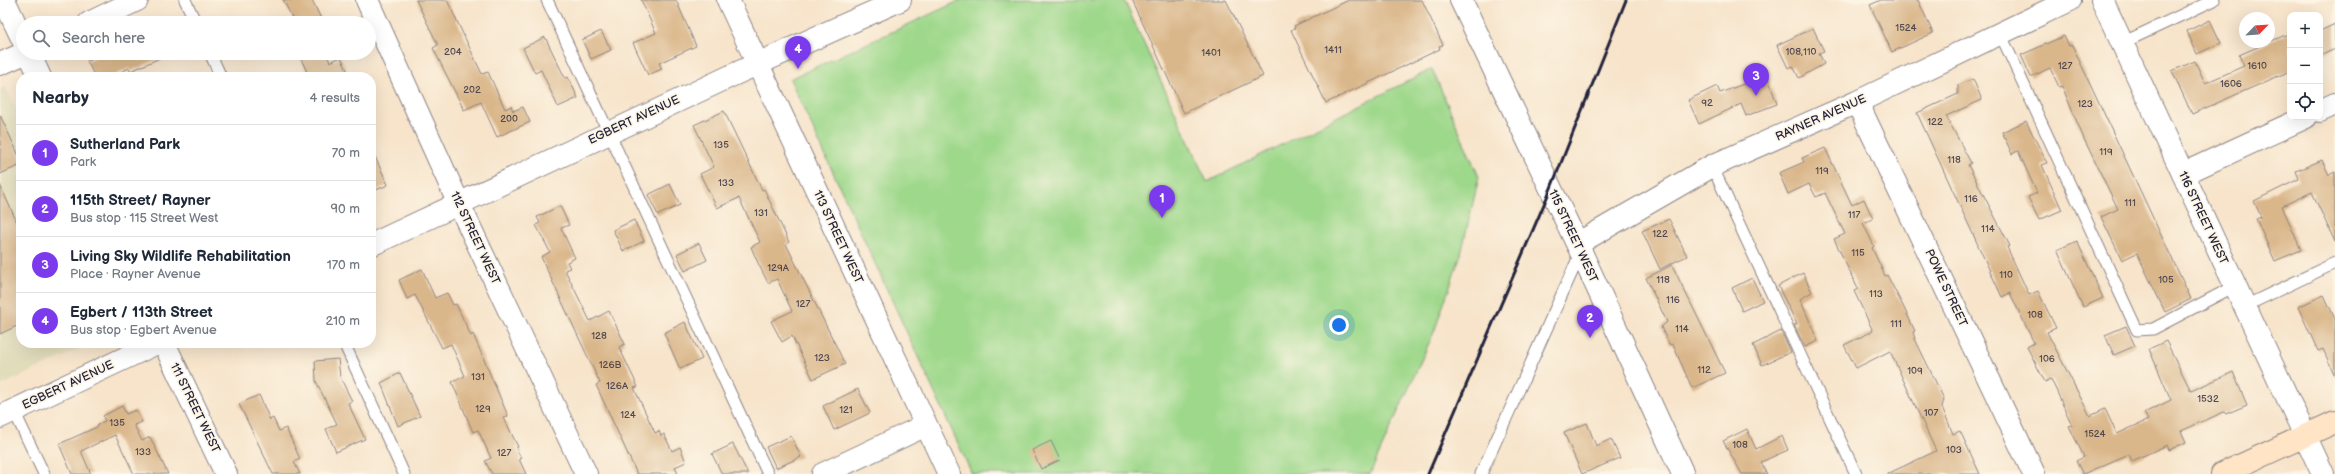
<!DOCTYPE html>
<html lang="en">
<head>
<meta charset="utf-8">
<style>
  :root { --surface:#fff; --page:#f6f6f7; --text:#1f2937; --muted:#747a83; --line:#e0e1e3; --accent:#7c3aed }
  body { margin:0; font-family:"Balsamiq Sans",sans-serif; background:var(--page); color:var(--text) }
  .controls { position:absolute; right:12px; top:12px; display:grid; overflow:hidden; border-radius:8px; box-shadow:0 4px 16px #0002 }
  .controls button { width:36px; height:36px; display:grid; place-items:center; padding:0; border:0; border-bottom:1px solid var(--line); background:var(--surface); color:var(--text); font:20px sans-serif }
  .compass { position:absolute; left:2239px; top:12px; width:36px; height:36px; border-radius:50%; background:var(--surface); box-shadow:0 4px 16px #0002; rotate:65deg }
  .you { position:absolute; left:1339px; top:325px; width:14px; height:14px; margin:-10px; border:3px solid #fff; border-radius:50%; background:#1a73e8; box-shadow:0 0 0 6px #1a73e833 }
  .badge { display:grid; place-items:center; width:26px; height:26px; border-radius:50%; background:var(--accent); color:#fff; font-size:13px; font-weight:700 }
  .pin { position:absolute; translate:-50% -33px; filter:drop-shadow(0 1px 2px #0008) }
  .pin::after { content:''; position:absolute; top:21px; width:14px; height:12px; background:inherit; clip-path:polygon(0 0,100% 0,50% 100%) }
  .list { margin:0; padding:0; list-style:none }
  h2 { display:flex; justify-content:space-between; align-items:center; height:52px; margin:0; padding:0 16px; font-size:17px }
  h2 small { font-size:13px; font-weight:400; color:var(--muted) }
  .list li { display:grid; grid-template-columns:26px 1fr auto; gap:12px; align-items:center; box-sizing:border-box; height:56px; padding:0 16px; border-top:1px solid var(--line) }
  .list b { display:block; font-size:15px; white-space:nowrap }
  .list p { margin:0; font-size:13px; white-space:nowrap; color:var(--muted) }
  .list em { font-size:13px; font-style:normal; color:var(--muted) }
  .icon { flex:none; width:22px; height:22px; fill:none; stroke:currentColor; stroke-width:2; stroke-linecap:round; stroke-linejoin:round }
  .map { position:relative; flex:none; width:2335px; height:474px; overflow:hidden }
  .search { position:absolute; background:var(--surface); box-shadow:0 4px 16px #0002; left:16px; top:16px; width:360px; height:44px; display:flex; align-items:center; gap:10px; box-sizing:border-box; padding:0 14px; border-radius:22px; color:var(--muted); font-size:15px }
  .panel { position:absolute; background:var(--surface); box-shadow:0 4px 16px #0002; left:16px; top:72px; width:360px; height:276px; border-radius:16px }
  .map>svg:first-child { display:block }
</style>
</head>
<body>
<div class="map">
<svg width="2335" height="474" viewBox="0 0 2335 474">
  <rect width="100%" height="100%" fill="#fcf5e5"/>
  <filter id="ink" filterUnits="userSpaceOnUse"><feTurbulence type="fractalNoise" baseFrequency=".025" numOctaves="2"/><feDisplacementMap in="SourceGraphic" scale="8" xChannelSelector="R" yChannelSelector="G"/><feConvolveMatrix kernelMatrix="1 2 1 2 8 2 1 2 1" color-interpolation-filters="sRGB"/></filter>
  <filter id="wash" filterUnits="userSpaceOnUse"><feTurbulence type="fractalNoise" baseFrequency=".012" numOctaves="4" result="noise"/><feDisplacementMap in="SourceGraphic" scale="16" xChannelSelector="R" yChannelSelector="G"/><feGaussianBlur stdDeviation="0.9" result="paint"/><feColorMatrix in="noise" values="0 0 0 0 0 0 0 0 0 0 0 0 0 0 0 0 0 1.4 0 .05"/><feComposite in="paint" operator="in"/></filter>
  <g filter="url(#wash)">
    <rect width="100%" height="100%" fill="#f7e4cb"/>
    <path fill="#e1dcba" d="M5 86 21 119V343H92L0 386V89Z"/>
    <path fill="#9ed88b" stroke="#607d63" d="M961 0H1124L1207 182 1432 69 1479 177 1461 254 1434 332 1370 474H972L790 79Z"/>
    <g id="blocks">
      <path fill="#dab78b" d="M283 0H312L323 23H295Z
        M416 0H447L482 74 488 72 505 109 511 106 513 111 523 107 530 122 497 137 481 102 464 110 433 48 438 45Z
        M641 0H676L696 46 659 63 662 69 648 75 633 43 656 33Z
        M1132 0H1226L1263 76 1184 113Z
        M1349 0H1422L1443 45 1439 46 1440 49 1326 103 1291 30 1295 28 1294 26Z
        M1881 0H1918L1933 33 1892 52 1870 5Z
        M2210 20 2221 43 2197 54 2187 31Z
        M2335 24V49L2320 56V31Z
        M1813 28 1824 51 1819 53 1824 64 1799 78 1793 66 1788 68 1777 45Z
        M601 31 611 50 591 59 582 40Z
        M2290 33V71L2192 114 2172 71 2195 61 2205 83 2244 66 2239 55Z
        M2064 36 2069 46 2072 45 2191 299 2165 312 2137 253 2122 260 2101 217 2118 209 2084 139 2062 86 2059 87 2050 68 2031 77 2021 55Z
        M545 37 565 78 568 77 578 98 558 107 541 70 535 73 523 48Z
        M105 53H171L131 71 129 68 111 77H95L87 61Z
        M316 53H326L330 62 341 57 350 77H297L307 72 301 59Z
        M1767 75 1777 104 1746 116 1741 104 1699 124 1688 100 1717 86 1720 93Z
        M1973 79 1982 100 1946 116 1971 163 1968 165 2010 246 2007 247 2029 295 2038 291 2056 328 2047 332 2090 416 2105 409 2117 434 2148 420 2144 413 2171 400 2149 349 2166 341 2191 391 2233 372 2247 405 2226 414 2224 412 2181 431 2186 442 2169 450 2167 445 2132 461 2129 454 2083 474 2076 461 2084 457 2069 426 2072 425 2051 379 2045 382 2027 347 2034 343 2010 293 2002 297 1917 113 1958 94V85Z
        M724 111 762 190 764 189 789 242 786 244 845 364 813 379 792 336 782 342 771 321 792 311 777 279 768 283 759 265 751 247 760 242 739 198 717 208 700 174 714 167 694 125Z
        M0 115 21 160V165L0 174Z
        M2026 121 2047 163 2042 165 2062 210 2039 220 2028 197 2037 193 2018 151 2012 154 2002 132Z
        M371 148 388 185 371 192Z
        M1825 148 1852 205 1864 199 1873 219 1863 223 1874 246 1872 248 1885 276 1887 275 1903 306 1915 331 1913 332 1915 339 1944 399 1942 407 1953 434 1960 431 1980 474H1887L1936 451 1890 351 1856 368 1844 345 1873 331 1854 291 1858 289 1834 239 1845 234 1825 193 1816 197 1809 184 1788 194 1779 173 1804 162 1802 158Z
        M2322 160 2329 175 2335 172V242L2312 192 2282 206 2301 250 2275 261 2256 219 2261 217 2254 201 2299 179 2296 171Z
        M670 184 680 205 658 215 648 195Z
        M0 185 21 231V324L0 334Z
        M560 206 569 225 561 228 575 258 567 262 570 268 565 270 590 321 609 311 625 344 619 347 638 387 634 388 655 433 659 431 661 436 664 434 672 451 680 447 686 462 675 467 678 474H637L596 385 600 383 541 257 550 252 536 225 540 223 537 217Z
        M1669 219 1687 256 1660 269 1642 231Z
        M634 220 644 241 623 251 613 230Z
        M2077 241 2103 298 2083 307 2057 250Z
        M699 243 707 260 685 271 677 254Z
        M1672 265 1725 373 1692 388 1673 345 1669 344 1661 327 1667 322 1646 278Z
        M422 269 435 298 447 293 453 305 456 304 471 336 473 334 508 416 504 418 518 447 516 448 521 458 519 459 526 474H492L485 461 491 458 478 430 473 432 452 382 465 376 451 344 442 348 415 295 407 299 399 280Z
        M1803 273 1812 292 1800 299 1818 341 1805 347 1794 325 1797 324 1778 286Z
        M1752 278 1763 301 1742 311 1732 288Z
        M2324 295 2335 319V376L2323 349 2318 351 2298 307Z
        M685 322 702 359 680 369 664 333Z
        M2126 326 2135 346 2114 355 2105 335Z
        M1781 331 1791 352 1762 365 1753 345Z
        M338 359 340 377 352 401 348 403 365 439 336 452 326 429 337 424 316 381 315 361Z
        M400 373 420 416 398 426 381 383Z
        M858 389 870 413 834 430 823 406Z
        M259 395 270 420 273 418 279 431 286 428 300 459 294 462 300 474H273L239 404Z
        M122 406 126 414 136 410 142 422 134 425 142 441 150 437 168 474H134L115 435 81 451 91 474H72L59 444 97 427V425L105 421 103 416Z
        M1587 423 1596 446 1611 439 1620 458 1582 474 1564 433Z
        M1747 429 1756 449 1782 436 1788 450 1761 462 1767 474H1742L1723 441Z
        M791 436 801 457 776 468 766 447Z
        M1051 441 1060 460 1041 469 1032 450Z
        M733 444 748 474H722L712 454Z"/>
    </g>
  </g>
  <g filter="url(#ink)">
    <use href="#blocks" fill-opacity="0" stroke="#8c8383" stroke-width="1"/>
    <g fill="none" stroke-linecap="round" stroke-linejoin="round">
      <g stroke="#8c8383" stroke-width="13">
        <path id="service" d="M185 0 196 23
          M547 0 768 474
          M2000 33 2137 330 2153 329 2235 286
          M2122 43 2214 0
          M210 53 221 77
          M1712 166 1856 474
          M2245 306 2335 263
          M344 343 404 474
          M14 411 44 474
          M1481 474 1581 252"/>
      </g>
      <g stroke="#8c8383" stroke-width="24">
        <path id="minor" d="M4 0 23 40
          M367 0 458 202 586 474
          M728 0 949 474
          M1461 0 1581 252 1683 474
          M2102 0 2323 474
          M89 23 137 0
          M29 53 40 77
          M0 64 25 53
          M1857 102 2034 474
          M2320 111 2335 104
          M2183 174 2306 117
          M1577 244 1712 166 1857 102 2070 0
          M371 245 735 74 900 0
          M164 343 226 474
          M0 417 157 343
          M823 474 926 425"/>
      </g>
      <g stroke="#8c8383" stroke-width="24">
        <path id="secondary" d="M2222 474 2335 422"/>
      </g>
      <use href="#service" stroke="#fff" stroke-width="11"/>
      <use href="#minor" stroke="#fff" stroke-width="22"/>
      <use href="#secondary" stroke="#ffe4c6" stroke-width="22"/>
      <path stroke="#22223b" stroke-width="3" d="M1428 474 1551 188 1626 0"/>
    </g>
  </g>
  <g text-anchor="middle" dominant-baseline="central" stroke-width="3.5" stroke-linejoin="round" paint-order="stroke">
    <g font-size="10" fill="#50474f">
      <text x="1906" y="28">1524</text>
      <text x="1333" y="50">1411</text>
      <text x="453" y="52">204</text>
      <text x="1801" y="52">108,110</text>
      <text x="1211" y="53">1401</text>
      <text x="2065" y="66">127</text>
      <text x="2257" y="66">1610</text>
      <text x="2231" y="84">1606</text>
      <text x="472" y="90">202</text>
      <text x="1707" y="103">92</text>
      <text x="2085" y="104">123</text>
      <text x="509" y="119">200</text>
      <text x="1935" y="122">122</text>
      <text x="721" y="145">135</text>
      <text x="2106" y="152">119</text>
      <text x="1954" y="160">118</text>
      <text x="1822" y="171">119</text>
      <text x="726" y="183">133</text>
      <text x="1971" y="199">116</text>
      <text x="2130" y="203">111</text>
      <text x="761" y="213">131</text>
      <text x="1854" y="215">117</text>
      <text x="1988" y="229">114</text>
      <text x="1660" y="234">122</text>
      <text x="1858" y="253">115</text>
      <text x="778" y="268">129A</text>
      <text x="2006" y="275">110</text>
      <text x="1663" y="280">118</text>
      <text x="2166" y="280">105</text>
      <text x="1876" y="294">113</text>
      <text x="1673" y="300">116</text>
      <text x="803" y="304">127</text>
      <text x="2035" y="315">108</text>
      <text x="1896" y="324">111</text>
      <text x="1682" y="329">114</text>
      <text x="599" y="336">128</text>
      <text x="822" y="358">123</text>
      <text x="2047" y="359">106</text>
      <text x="610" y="365">126B</text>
      <text x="1704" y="370">112</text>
      <text x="1915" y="371">109</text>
      <text x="478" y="377">131</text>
      <text x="617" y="386">126A</text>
      <text x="2208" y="399">1532</text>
      <text x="483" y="409">129</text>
      <text x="846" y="410">121</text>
      <text x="1931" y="413">107</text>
      <text x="628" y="415">124</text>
      <text x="117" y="423">135</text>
      <text x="2095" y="434">1524</text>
      <text x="1740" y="445">108</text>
      <text x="1954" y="450">103</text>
      <text x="143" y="452">133</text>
      <text x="504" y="453">127</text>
    </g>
    <g font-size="12" fill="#22223b" stroke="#fcf5e5">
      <text transform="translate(1821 118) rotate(-24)">RAYNER AVENUE</text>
      <text transform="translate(634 120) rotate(-25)">EGBERT AVENUE</text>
      <text transform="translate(2203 218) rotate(65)">116 STREET WEST</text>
      <text transform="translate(1573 236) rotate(65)">115 STREET WEST</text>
      <text transform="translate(838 237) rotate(65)">113 STREET WEST</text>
      <text transform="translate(475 238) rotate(65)">112 STREET WEST</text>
      <text transform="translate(1946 288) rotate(65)">POWE STREET</text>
      <text transform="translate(68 385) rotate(-25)">EGBERT AVENUE</text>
      <text transform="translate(195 408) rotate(64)">111 STREET WEST</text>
    </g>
  </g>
</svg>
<div class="controls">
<button>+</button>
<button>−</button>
<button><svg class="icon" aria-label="locate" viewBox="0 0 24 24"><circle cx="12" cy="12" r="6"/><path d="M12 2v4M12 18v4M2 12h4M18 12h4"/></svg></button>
</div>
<svg class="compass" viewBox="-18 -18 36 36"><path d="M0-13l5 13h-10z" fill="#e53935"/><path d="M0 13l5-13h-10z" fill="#747a83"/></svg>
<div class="you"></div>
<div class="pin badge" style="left:1162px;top:218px">1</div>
<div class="pin badge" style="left:1590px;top:338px">2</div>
<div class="pin badge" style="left:1756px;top:96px">3</div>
<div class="pin badge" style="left:798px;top:69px">4</div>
<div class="search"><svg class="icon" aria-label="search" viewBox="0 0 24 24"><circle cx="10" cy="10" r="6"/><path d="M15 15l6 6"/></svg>Search here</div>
<section class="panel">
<h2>Nearby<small>4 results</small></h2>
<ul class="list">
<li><span class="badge">1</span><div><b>Sutherland Park</b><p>Park</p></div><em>70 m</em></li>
<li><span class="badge">2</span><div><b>115th Street/ Rayner</b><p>Bus stop · 115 Street West</p></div><em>90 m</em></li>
<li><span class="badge">3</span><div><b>Living Sky Wildlife Rehabilitation</b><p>Place · Rayner Avenue</p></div><em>170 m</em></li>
<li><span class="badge">4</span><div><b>Egbert / 113th Street</b><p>Bus stop · Egbert Avenue</p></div><em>210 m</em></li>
</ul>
</section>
</div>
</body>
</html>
